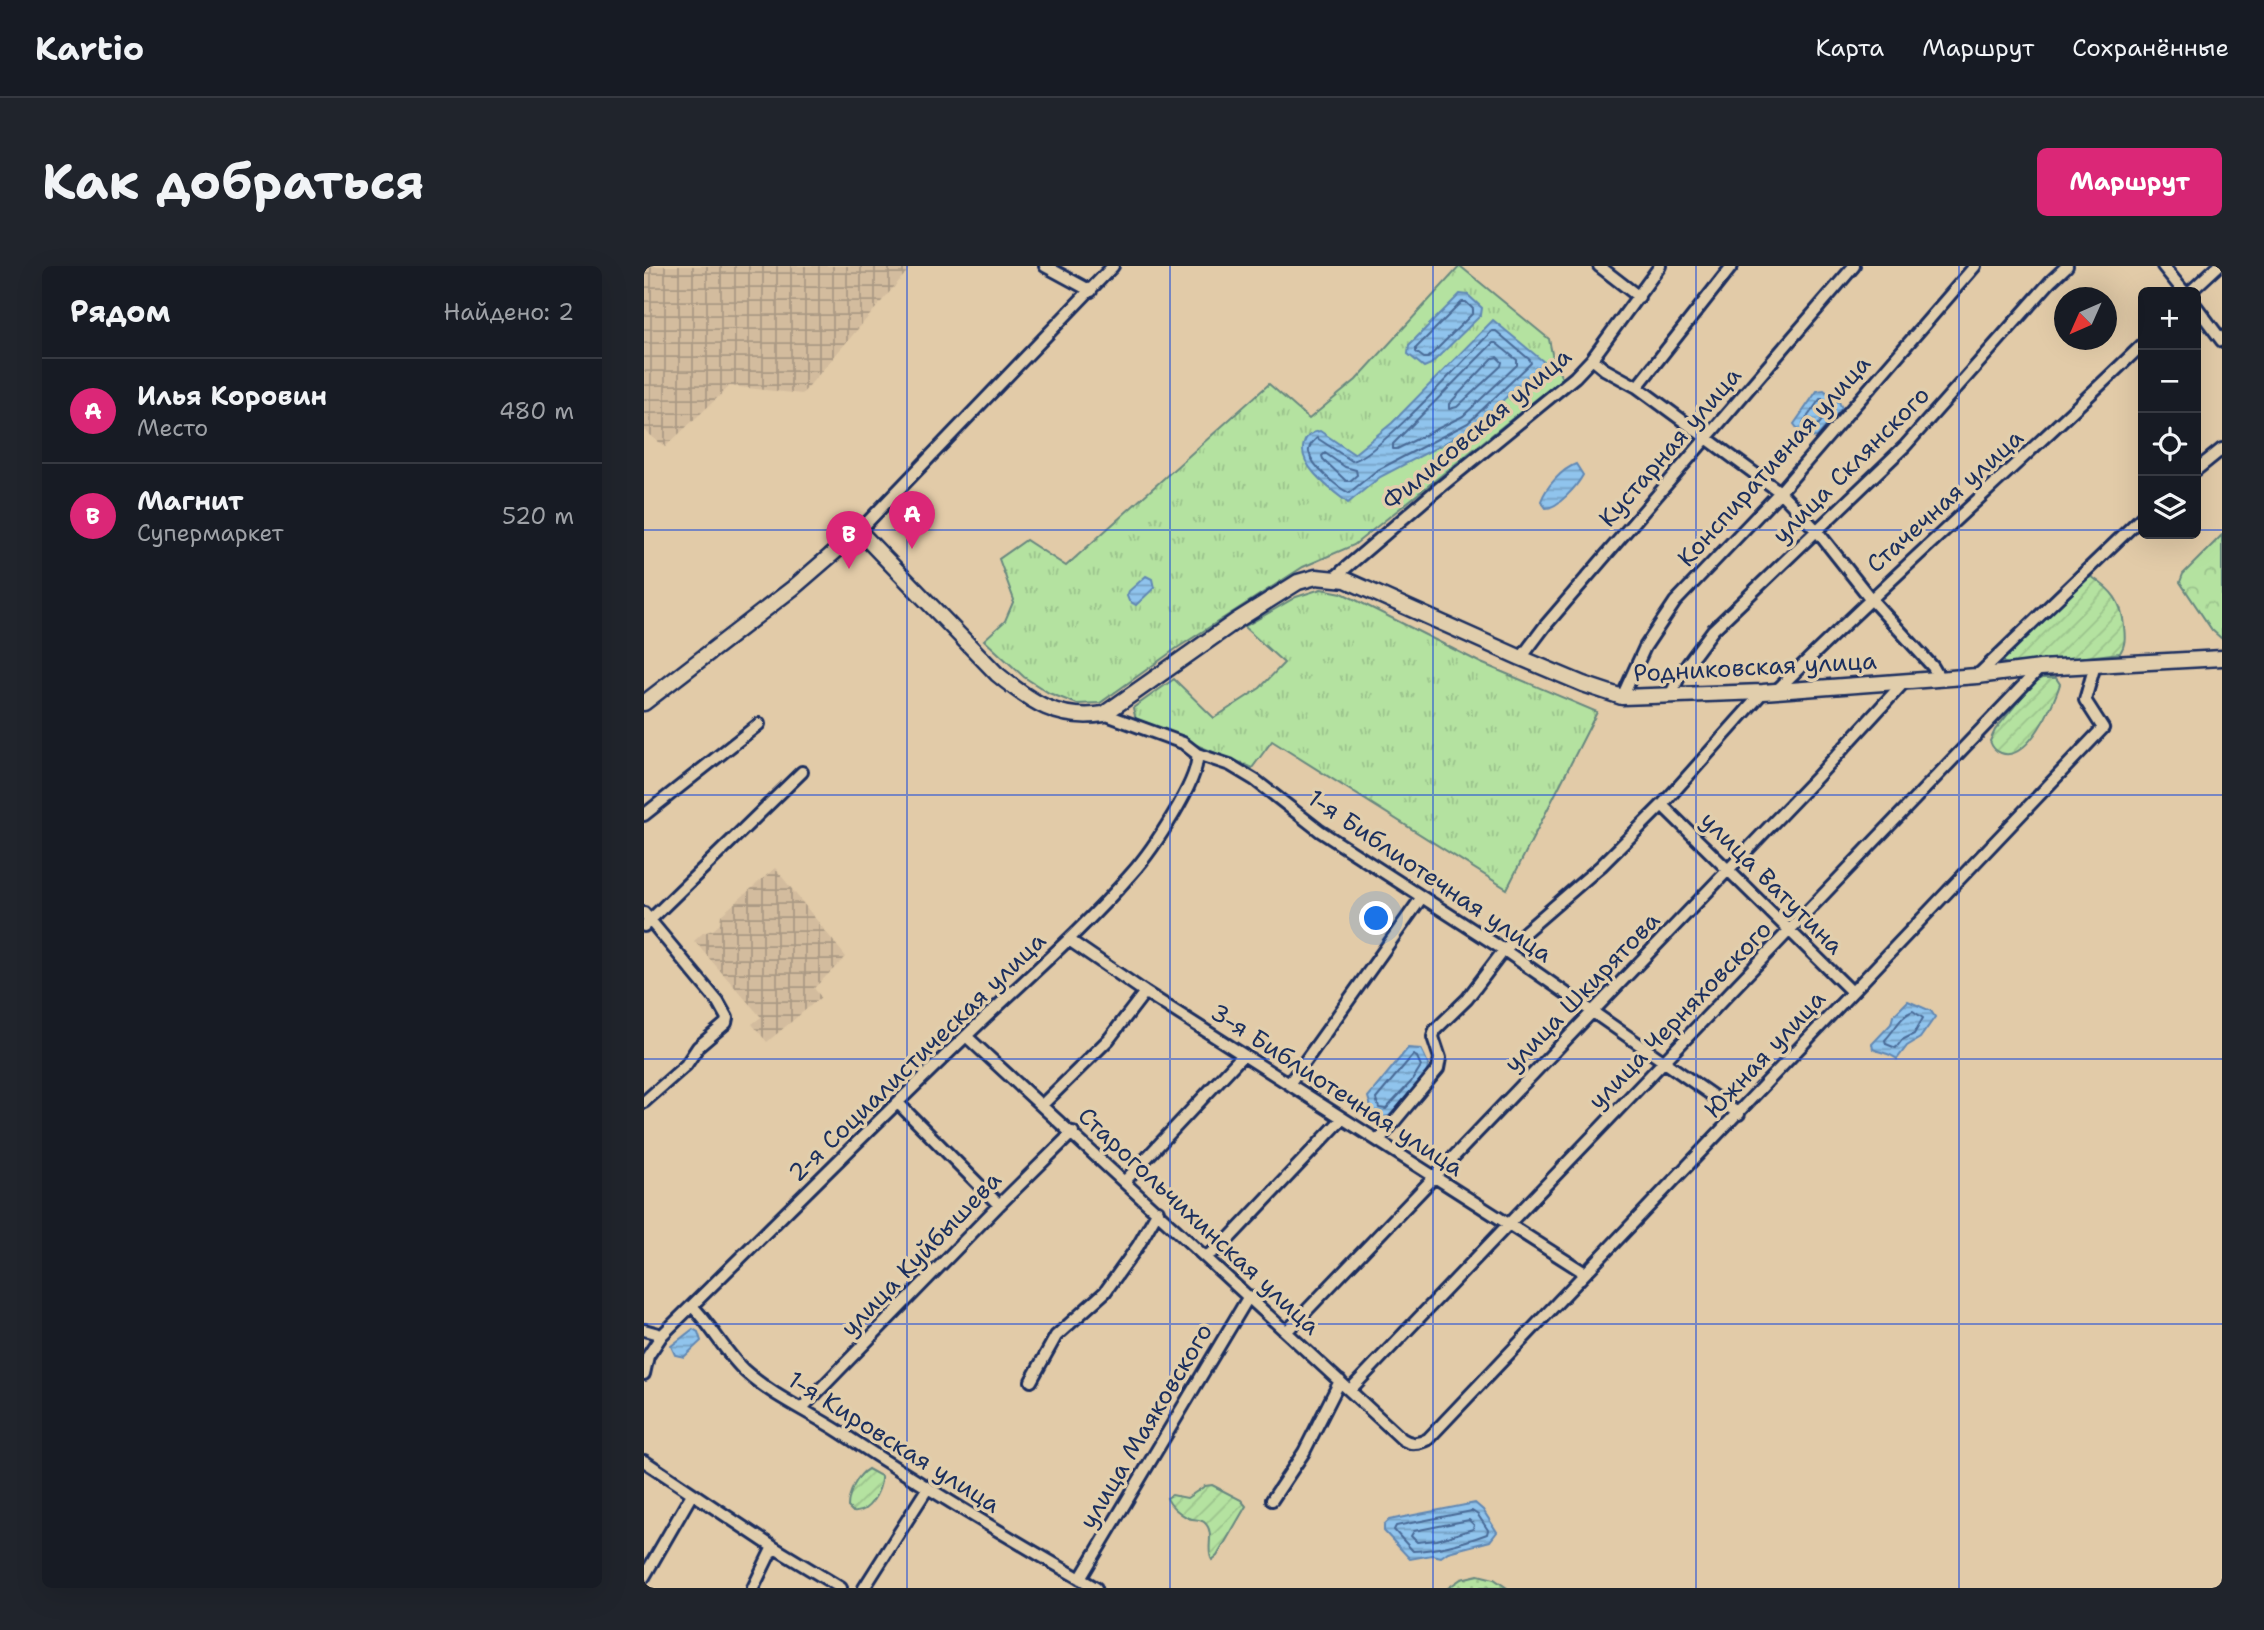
<!DOCTYPE html>
<html lang="ru">
<head>
<meta charset="utf-8">
<style>
  :root { --surface:#171b24; --page:#20242c; --text:#f1f3f6; --muted:#9ea1a6; --line:#363941; --accent:#db2777 }
  body { margin:0; font-family:"Shantell Sans",sans-serif; background:var(--page); color:var(--text) }
  .controls { position:absolute; right:21px; top:21px; display:grid; overflow:hidden; border-radius:10px; box-shadow:0 7px 28px #0002 }
  .controls button { width:63px; height:63px; display:grid; place-items:center; padding:0; border:0; border-bottom:2px solid var(--line); background:var(--surface); color:var(--text); font:35px sans-serif }
  .compass { position:absolute; left:1410px; top:21px; width:63px; height:63px; border-radius:50%; background:var(--surface); box-shadow:0 7px 28px #0002; rotate:225deg }
  .you { position:absolute; left:733px; top:653px; width:24px; height:24px; margin:-18px; border:5px solid #fff; border-radius:50%; background:#1a73e8; box-shadow:0 0 0 10px #1a73e833 }
  .badge { display:grid; place-items:center; width:46px; height:46px; border-radius:50%; background:var(--accent); color:#fff; font-size:23px; font-weight:700 }
  .pin { position:absolute; translate:-50% -58px; filter:drop-shadow(0 2px 4px #0008) }
  .pin::after { content:''; position:absolute; top:37px; width:24px; height:21px; background:inherit; clip-path:polygon(0 0,100% 0,50% 100%) }
  .list { margin:0; padding:0; list-style:none }
  h2 { display:flex; justify-content:space-between; align-items:center; height:91px; margin:0; padding:0 28px; font-size:30px }
  h2 small { font-size:23px; font-weight:400; color:var(--muted) }
  .list li { display:grid; grid-template-columns:46px 1fr auto; gap:21px; align-items:center; box-sizing:border-box; height:105px; padding:0 28px; border-top:2px solid var(--line) }
  .list b { display:block; font-size:26px; white-space:nowrap }
  .list p { margin:0; font-size:23px; white-space:nowrap; color:var(--muted) }
  .list em { font-size:23px; font-style:normal; color:var(--muted) }
  .icon { flex:none; width:38px; height:38px; fill:none; stroke:currentColor; stroke-width:2; stroke-linecap:round; stroke-linejoin:round }
  .map { position:relative; flex:none; width:1578px; height:1322px; overflow:hidden; border-radius:10px }
  header { display:flex; align-items:center; gap:42px; box-sizing:border-box; height:98px; padding:0 35px; background:var(--surface); border-bottom:2px solid var(--line) }
  header strong { font-size:33px }
  nav { display:flex; gap:38px; margin-inline-start:auto; font-size:24px }
  .intro { display:flex; align-items:center; justify-content:space-between; box-sizing:border-box; height:168px; padding:0 42px }
  h1 { margin:0; font-size:49px }
  .button { padding:18px 32px; border-radius:10px; background:var(--accent); color:#fff; font-size:24px; font-weight:700 }
  main { display:flex; gap:42px; padding:0 42px }
  aside { flex:1; background:var(--surface); border-radius:10px; box-shadow:0 7px 28px #0002 }
  .map>svg:first-child { display:block }
</style>
</head>
<body>
<header>
<strong>Kartio</strong>
<nav><a>Карта</a><a>Маршрут</a><a>Сохранённые</a></nav>
</header>
<div class="intro"><h1>Как добраться</h1><a class="button">Маршрут</a></div>
<main>
<aside>
<h2>Рядом<small>Найдено: 2</small></h2>
<ul class="list">
<li><span class="badge">A</span><div><b>Илья Коровин</b><p>Место</p></div><em>480 m</em></li>
<li><span class="badge">B</span><div><b>Магнит</b><p>Супермаркет</p></div><em>520 m</em></li>
</ul>
</aside>
<div class="map">
<svg width="1578" height="1322" viewBox="0 0 1578 1322">
  <defs>
    <pattern id="industrial-grid" width="8" height="8" patternUnits="userSpaceOnUse" patternTransform="scale(1.75)"><rect width="8" height="8" fill="#d3bc9e"/><path d="M0 4h8M4 0v8" fill="none" stroke="#aa9984"/></pattern>
    <pattern id="grass-dots" width="8" height="8" patternUnits="userSpaceOnUse" patternTransform="scale(1.75)"><rect width="8" height="8" fill="#b4e2a0"/><path d="M2 2h.1M6 6h.1" fill="none" stroke="#9ac28c" stroke-width="1.8" stroke-linecap="round"/></pattern>
    <pattern id="forest-crowns" width="20" height="18" patternUnits="userSpaceOnUse" patternTransform="scale(1.75)"><rect width="20" height="18" fill="#b4e2a0"/><path d="M2 6a3 3 0 1 1 6 0M12 15a3 3 0 1 1 6 0" fill="none" stroke="#9ac28c"/></pattern>
    <pattern id="park-tufts" width="24" height="20" patternUnits="userSpaceOnUse" patternTransform="scale(1.75)"><rect width="24" height="20" fill="#b4e2a0"/><path d="M3 7l-1-3M5 7V3M7 7l1-3M15 17l-1-3M17 17v-4M19 17l1-3" fill="none" stroke="#9ac28c"/></pattern>
    <pattern id="garden-furrows" width="10" height="10" patternUnits="userSpaceOnUse" patternTransform="scale(1.75)"><rect width="10" height="10" fill="#b4e2a0"/><path d="M-1 1l2-2M0 10L10 0M9 11l2-2" fill="none" stroke="#9ac28c"/></pattern>
    <pattern id="water-rules" width="6" height="5" patternUnits="userSpaceOnUse" patternTransform="scale(1.75)"><rect width="6" height="5" fill="#90c4ed"/><path d="M0 2.5h6" fill="none" stroke="#75a0c3"/></pattern>
  </defs>
  <rect width="100%" height="100%" fill="#e2cba8"/>
  <filter id="ink" filterUnits="userSpaceOnUse"><feTurbulence type="fractalNoise" baseFrequency=".0143" numOctaves="2"/><feDisplacementMap in="SourceGraphic" scale="14" xChannelSelector="R" yChannelSelector="G"/><feConvolveMatrix kernelMatrix="1 2 1 2 8 2 1 2 1" color-interpolation-filters="sRGB"/></filter>
  <g filter="url(#ink)">
    <path fill="url(#industrial-grid)" d="M0 0H268L158 128 86 120 21 181 0 164Z
      M131 602 202 691 170 722 177 731 123 776 108 758 117 751 50 675 59 667 69 664 76 658 77 649Z"/>
    <path fill="url(#grass-dots)" stroke="#68887f" stroke-width="2" d="M834 1309 850 1313 863 1322H804L817 1313Z"/>
    <path fill="url(#forest-crowns)" stroke="#68887f" stroke-width="2" d="M1578 269V373L1568 364 1536 316 1539 308Z"/>
    <path fill="url(#park-tufts)" stroke="#68887f" stroke-width="2" d="M816 0 905 73 908 88 918 113 710 279 659 301 533 382 456 437 433 438 405 427 380 411 340 374 361 355 370 334 355 293 382 274 422 300 625 118 665 153 712 114Z
      M677 323 698 327 837 397 953 446 863 623 628 475 608 502 492 454 489 442 530 413 570 452 616 422 640 397 600 361 652 331Z"/>
    <path fill="url(#garden-furrows)" stroke="#68887f" stroke-width="2" d="M1448 311C1468 324 1478 336 1480 360 1481 370 1482 378 1476 387L1369 400 1358 396V392L1441 313Z
      M1399 412H1412L1416 418C1410 438 1383 497 1357 487 1351 485 1348 481 1346 475L1351 464 1390 416Z
      M224 1203 237 1210C238 1224 225 1248 209 1246L204 1241C204 1228 213 1209 224 1203Z
      M568 1219 597 1234 602 1240 573 1290 568 1294C561 1284 572 1266 560 1256 555 1252 548 1254 544 1252 536 1248 526 1240 523 1232L528 1229 543 1232 561 1220Z"/>
    <path fill="url(#water-rules)" stroke="#6188b4" stroke-width="2" d="M816 28 824 29 838 42 837 49 787 98 780 101 764 88 765 79Z
      M849 54 900 96 828 163 736 211 704 237C689 225 652 199 660 177 662 170 669 166 676 165L710 188 748 157Z
      M1180 124 1195 136 1198 142 1173 171C1161 173 1157 168 1150 158L1173 125Z
      M932 198 939 209C933 220 914 242 902 242L897 235C902 221 918 203 932 198Z
      M502 310 508 313 510 322 492 339 485 335 483 330 485 325Z
      M1264 735 1287 745 1291 751 1276 772 1263 780 1253 793C1244 786 1239 788 1229 783L1228 778 1247 758 1249 750Z
      M764 782 777 783C779 787 783 794 784 799 785 813 755 840 745 850L739 851 729 848 724 831Z
      M49 1063 54 1066 57 1075 40 1091 31 1089 27 1080Z
      M831 1237 839 1244 853 1266 846 1275 804 1286 797 1291 788 1289 766 1293 740 1265V1259L745 1254Z"/>
    <g fill="none" stroke-linecap="round" stroke-linejoin="round">
      <path stroke="#4a6b97" stroke-width="2" d="M818 36H822L829 43V47L784 92H780L772 86V82Z
        M848 65H852L886 94 887 97 824 157 732 205 705 227C693 221 668 201 665 186 664 180 669 176 673 172L708 195C732 192 825 88 848 65Z
        M849 77H852L873 94V99L819 150 753 183H749V178Z
        M853 91 858 96 857 100 813 141 805 143V138L849 92Z
        M1176 133H1180L1188 142 1170 164 1166 165 1161 162 1159 157Z
        M681 187 701 201 712 204 713 209 706 215H702L679 193 678 190Z
        M1269 745 1279 752 1270 768 1258 774 1252 782 1242 778 1241 774C1251 764 1257 749 1269 745Z
        M769 789 773 791 777 800 767 816 742 843 735 842 732 833Z
        M828 1245 834 1249 844 1264 843 1268C819 1277 793 1284 769 1285L750 1264 752 1260Z
        M825 1254 830 1259 829 1263 793 1274 773 1276 767 1270 770 1265Z"/>
      <g stroke="#1b2f5e" stroke-width="16">
        <path id="minor" d="M401 0 447 25
          M955 0 995 31
          M1519 0 1540 26
          M1546 26 1574 0
          M1552 40 1578 75
          M948 93 960 103 993 121 1136 226 1173 265 1226 332 1289 401 1296 413
          M993 121 1088 0
          M1552 204 1578 183
          M215 265 469 0
          M690 312 789 227 931 111 948 93 1016 0
          M877 392 901 360 1210 0
          M1333 410 1499 250
          M1133 424C1252 306 1378 195 1499 78
          M1026 430 1037 407 1069 364 1261 180 1407 15 1423 0
          M978 431 1001 381 1031 336 1136 226 1331 0
          M460 448 539 477 553 488 586 499 611 514 676 565 860 684 1095 848
          M1018 539 1208 726
          M0 549 115 458
          M0 647 74 736 83 752 82 757 54 781 42 799 0 836
          M0 660 158 506
          M425 674 501 726 941 1007
          M322 770 758 1173C767 1179 774 1178 784 1173L1459 462 1441 434 1451 399
          M645 818 778 631
          M254 837 355 939
          M398 839 465 773 501 726
          M735 874 794 803 796 792 789 771 791 764 823 733 860 684 957 600 1018 539 1119 426
          M481 915 599 789
          M562 990 576 982 698 853
          M48 1040C68 1060 81 1087 102 1106 129 1130 165 1146 196 1166 280 1221 365 1272 452 1322
          M0 1064 18 1069
          M643 1065 1174 510 1261 415
          M0 1108 4 1090 18 1069C119 970 219 869 321 771 377 717 437 666 488 607 506 587 557 513 553 488
          M387 1115 412 1070 461 1026 494 980 514 945
          M706 1124 1396 402
          M158 1142 355 939 429 866
          M0 1195 129 1281 197 1322
          M628 1234 660 1186 696 1115
          M0 1311 48 1228
          M436 1313 605 1030
          M109 1322 129 1281
          M220 1322 283 1223"/>
      </g>
      <g stroke="#1b2f5e" stroke-width="19">
        <path id="major" d="M0 437 149 322 215 265 353 408C387 436 414 455 460 448L592 355 654 316 672 311 702 314 877 392 939 418 978 431 1119 426 1333 410 1396 402 1578 392"/>
      </g>
      <use href="#minor" stroke="#e1ceac" stroke-width="10"/>
      <use href="#major" stroke="#e1ceac" stroke-width="14"/>
    </g>
  </g>
  <path fill="none" stroke="#1d4ed8" stroke-width="2" stroke-opacity="0.55" d="M263 0V1322M526 0V1322M789 0V1322M1052 0V1322M1315 0V1322M0 264H1499M1552 264H1578M0 529H1578M0 793H1578M0 1058H1578"/>
  <g text-anchor="middle" dominant-baseline="central" stroke-width="7" stroke-linejoin="round" paint-order="stroke">
    <g font-size="24" fill="#1b2f5e" stroke="#e1ceac">
      <text transform="translate(833 163) rotate(-40)">Филисовская улица</text>
      <text transform="translate(1026 181) rotate(-49)">Кустарная улица</text>
      <text transform="translate(1130 195) rotate(-48)">Конспиративная улица</text>
      <text transform="translate(1207 199) rotate(-45)">улица Склянского</text>
      <text transform="translate(1301 235) rotate(-42)">Стачечная улица</text>
      <text transform="translate(1111 401) rotate(-3)">Родниковская улица</text>
      <text transform="translate(786 610) rotate(34)">1-я Библиотечная улица</text>
      <text transform="translate(1128 617) rotate(45)">улица Ватутина</text>
      <text transform="translate(938 726) rotate(-46)">улица Шкирятова</text>
      <text transform="translate(1036 749) rotate(-46)">улица Черняховского</text>
      <text transform="translate(1121 788) rotate(-47)">Южная улица</text>
      <text transform="translate(273 791) rotate(-44)">2-я Социалистическая улица</text>
      <text transform="translate(693 824) rotate(33)">3-я Библиотечная улица</text>
      <text transform="translate(555 955) rotate(43)">Старогольчихинская улица</text>
      <text transform="translate(277 988) rotate(-46)">улица Куйбышева</text>
      <text transform="translate(502 1160) rotate(-59)">улица Маяковского</text>
      <text transform="translate(250 1176) rotate(32)">1-я Кировская улица</text>
    </g>
  </g>
</svg>
<div class="controls">
<button>+</button>
<button>−</button>
<button><svg class="icon" aria-label="locate" viewBox="0 0 24 24"><circle cx="12" cy="12" r="6"/><path d="M12 2v4M12 18v4M2 12h4M18 12h4"/></svg></button>
<button><svg class="icon" aria-label="layers" viewBox="0 0 24 24"><path d="M12 4l9 5-9 5-9-5zM3 14l9 5 9-5"/></svg></button>
</div>
<svg class="compass" viewBox="-18 -18 36 36"><path d="M0-13l5 13h-10z" fill="#e53935"/><path d="M0 13l5-13h-10z" fill="#9ea1a6"/></svg>
<div class="you"></div>
<div class="pin badge" style="left:268px;top:283px">A</div>
<div class="pin badge" style="left:205px;top:303px">B</div>
</div>
</main>
</body>
</html>
